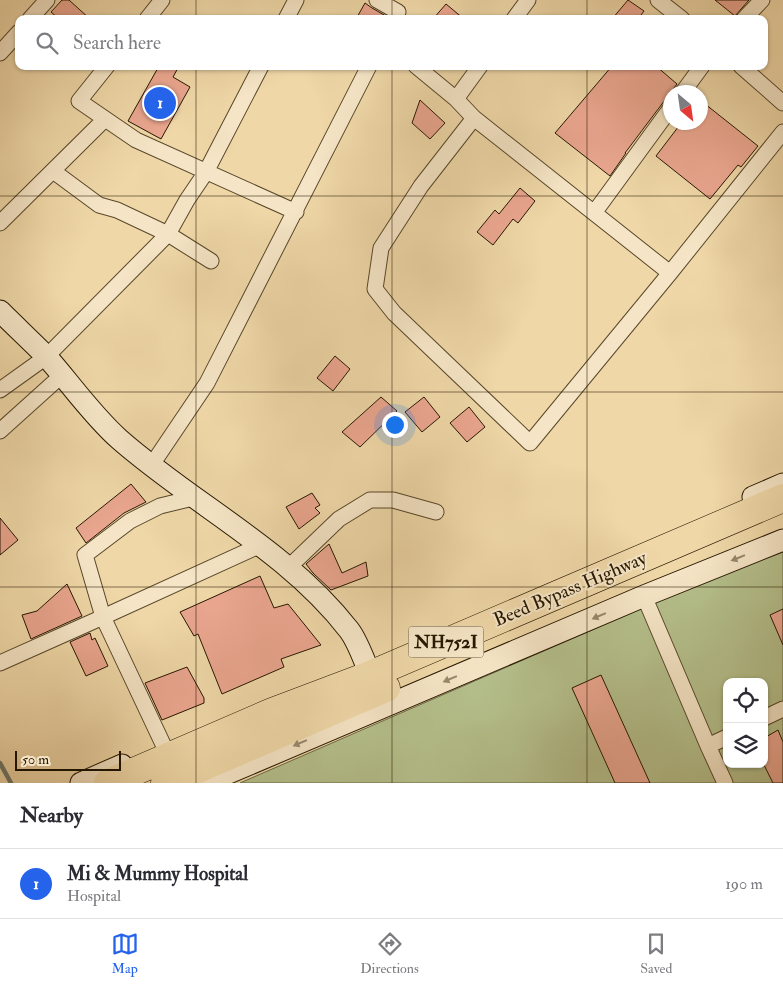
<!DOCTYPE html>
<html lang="en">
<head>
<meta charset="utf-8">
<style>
  :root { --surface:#fff; --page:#f2f2f3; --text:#2b2b33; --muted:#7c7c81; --line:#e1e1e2; --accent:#2563eb }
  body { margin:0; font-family:"IM FELL Double Pica",serif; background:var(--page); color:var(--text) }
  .controls { position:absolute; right:15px; bottom:15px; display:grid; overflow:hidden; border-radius:10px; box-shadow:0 1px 4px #0004 }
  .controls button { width:45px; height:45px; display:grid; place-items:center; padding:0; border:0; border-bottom:1px solid var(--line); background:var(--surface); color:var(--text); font:25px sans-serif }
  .compass { position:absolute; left:663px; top:85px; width:45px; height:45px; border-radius:50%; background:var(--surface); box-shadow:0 1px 4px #0004; rotate:151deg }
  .scale { position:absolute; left:15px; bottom:12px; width:106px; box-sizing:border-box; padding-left:5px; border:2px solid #261701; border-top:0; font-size:14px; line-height:18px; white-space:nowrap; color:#261701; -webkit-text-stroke:4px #f5e5c6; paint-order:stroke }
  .you { position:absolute; left:394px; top:424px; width:18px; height:18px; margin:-12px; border:4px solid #fff; border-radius:50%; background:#1a73e8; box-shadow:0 0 0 8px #1a73e833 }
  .badge { display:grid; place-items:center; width:32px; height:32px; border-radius:50%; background:var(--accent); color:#fff; font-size:16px; font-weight:700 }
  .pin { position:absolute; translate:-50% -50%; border:2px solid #fff; box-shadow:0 1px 5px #0006 }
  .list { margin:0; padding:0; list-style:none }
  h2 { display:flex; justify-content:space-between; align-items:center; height:65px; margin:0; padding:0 20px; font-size:21px }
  h2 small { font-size:16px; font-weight:400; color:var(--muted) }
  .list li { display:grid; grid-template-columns:32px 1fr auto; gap:15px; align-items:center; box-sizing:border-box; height:70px; padding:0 20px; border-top:1px solid var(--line) }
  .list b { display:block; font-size:19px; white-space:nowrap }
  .list p { margin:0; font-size:16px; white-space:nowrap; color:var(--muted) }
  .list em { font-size:16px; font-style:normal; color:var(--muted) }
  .icon { flex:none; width:28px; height:28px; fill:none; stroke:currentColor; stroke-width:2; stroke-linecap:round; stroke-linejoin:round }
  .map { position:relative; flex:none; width:783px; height:783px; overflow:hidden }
  .search { position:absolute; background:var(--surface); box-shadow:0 1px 4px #0004; left:15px; right:15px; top:15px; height:55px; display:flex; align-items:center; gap:12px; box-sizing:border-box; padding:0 18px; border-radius:10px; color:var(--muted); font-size:19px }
  .sheet { height:135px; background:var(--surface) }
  nav { display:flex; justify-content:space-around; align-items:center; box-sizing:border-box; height:70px; border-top:1px solid var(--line); background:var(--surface); font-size:14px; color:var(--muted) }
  nav a { display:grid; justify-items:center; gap:2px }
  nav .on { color:var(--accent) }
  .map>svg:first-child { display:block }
</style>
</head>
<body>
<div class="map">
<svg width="783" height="783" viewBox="0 0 783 783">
  <rect width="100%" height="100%" fill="#efd7a7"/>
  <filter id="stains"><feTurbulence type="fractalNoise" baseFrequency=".004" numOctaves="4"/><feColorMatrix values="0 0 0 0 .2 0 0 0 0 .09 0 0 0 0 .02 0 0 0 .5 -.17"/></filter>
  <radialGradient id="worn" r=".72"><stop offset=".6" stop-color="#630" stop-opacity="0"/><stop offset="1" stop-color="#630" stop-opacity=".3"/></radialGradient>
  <path fill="#b4bf8b" stroke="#6d6b46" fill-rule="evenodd" d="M783 547V783H240ZM727 682H764V764H727Z"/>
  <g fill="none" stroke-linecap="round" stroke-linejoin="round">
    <path stroke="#6d776b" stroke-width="4.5" d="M0 763 11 783"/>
  </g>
  <path fill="#eaa68f" stroke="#261701" d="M62 0H69L90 19H59L51 12Z
    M628 0 644 11 638 19H612Z
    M715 0H749L735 16Z
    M365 3 372 8 391 19H356Z
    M446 4 464 19H433Z
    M159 66H179L173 77 190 87 161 139 128 121Z
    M612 66H656L677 84 625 153H626L610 176 555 133Z
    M420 100 445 123 430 139 412 123Z
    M700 100 758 146 741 167 738 165 710 199 656 156 682 122H700Z
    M520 188 535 201 518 223 513 219 493 245 477 232 495 210 499 214Z
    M335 356 350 369 333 391 317 378Z
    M381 397 397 411 360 447 342 432Z
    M424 397 440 417 422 432 405 412Z
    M469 407 485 427 467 442 450 423Z
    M131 484 146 502 124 513 86 543 76 528Z
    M312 493 320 505 315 508 320 513 299 529 286 507Z
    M0 518 18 540 0 555Z
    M329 544 342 573 366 562 368 576 331 590 313 573 306 564Z
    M260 576 274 608 288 604 321 645 281 659 284 667 222 694 198 634 194 636 180 612Z
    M67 584 82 616 31 639 22 615 37 611Z
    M783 609V645L770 615Z
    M90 633 92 640 95 638 108 666 86 676 70 642Z
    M187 667 204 698V703L162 720 145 683Z
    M601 675 650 783H615L572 688Z
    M778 730 783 742V783H773L764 765V738Z"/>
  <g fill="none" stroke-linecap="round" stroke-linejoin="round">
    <g stroke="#58472a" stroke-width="17">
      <path id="street" d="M377 0 398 12
        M658 0 682 19
        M30 19 47 0
        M147 19 162 0
        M286 19 296 0
        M514 19 528 0
        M744 19 762 0
        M0 53 19 32
        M107 66 79 101 136 140 296 212
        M416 66 456 99 474 118
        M741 66 783 103
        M683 92 702 66
        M456 99 480 66
        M53 171 99 205 117 210 168 234 211 261
        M594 213 670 109
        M0 223 105 119
        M670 273 474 118 421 186 381 248 375 289 394 313 530 443 670 273 783 132
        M0 390 46 357 168 234 187 200 206 172 261 66
        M0 431 61 376
        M151 466 207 383 369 66
        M289 567 339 519 370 500H393L436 512
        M644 596 708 746 725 783
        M0 663 103 617 85 555 130 521 160 506 193 498
        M764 718 783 709
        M708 746 727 737
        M169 757 103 617 261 545"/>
    </g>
    <g stroke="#261701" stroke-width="23">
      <path id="secondary" d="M0 311C15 326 31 341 46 356 70 383 92 415 119 439 194 505 287 550 349 630 360 644 368 672 376 689
        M753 497 783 484
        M81 783 122 765
        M205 783 644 596 783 540"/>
    </g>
    <g stroke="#261701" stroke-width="29">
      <path id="highway" d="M108 783 272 712 370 675 783 498
        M165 783 386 688"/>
    </g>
    <use href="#street" stroke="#f5e5c6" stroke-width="15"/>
    <use href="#secondary" stroke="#f5e5c6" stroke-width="21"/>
    <use href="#highway" stroke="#efd7a7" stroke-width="28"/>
  </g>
  <defs><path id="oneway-solid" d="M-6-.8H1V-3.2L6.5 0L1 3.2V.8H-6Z" transform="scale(1.25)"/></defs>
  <g fill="#98886d">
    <use href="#oneway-solid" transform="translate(738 558) rotate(158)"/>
    <use href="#oneway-solid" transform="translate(599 616) rotate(157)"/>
    <use href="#oneway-solid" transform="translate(450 679) rotate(157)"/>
    <use href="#oneway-solid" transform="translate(300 743) rotate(157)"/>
  </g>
  <path fill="none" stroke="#261701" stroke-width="1" stroke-opacity="0.55" d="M196 0V19M392 0V19M587 0V19M196 66V783M392 66V783M587 66V783M0 196H783M0 392H783M0 587H783"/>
  <g text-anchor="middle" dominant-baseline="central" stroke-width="4" stroke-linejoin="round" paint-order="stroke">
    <rect fill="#f5e5c6" stroke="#64553c" stroke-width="1" x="408.5" y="626.5" width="75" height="31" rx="4"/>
    <g font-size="18" font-weight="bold" fill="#261701">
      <text x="446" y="642">NH752I</text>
    </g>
    <g font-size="19" fill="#261701" stroke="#f5e5c6">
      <text transform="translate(570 589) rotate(-23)">Beed Bypass Highway</text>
    </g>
  </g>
  <rect width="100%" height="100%" filter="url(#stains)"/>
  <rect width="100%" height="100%" fill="url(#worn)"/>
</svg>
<div class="controls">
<button><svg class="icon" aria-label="locate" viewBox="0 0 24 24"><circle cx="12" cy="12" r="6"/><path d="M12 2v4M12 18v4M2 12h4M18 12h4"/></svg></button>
<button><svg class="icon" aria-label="layers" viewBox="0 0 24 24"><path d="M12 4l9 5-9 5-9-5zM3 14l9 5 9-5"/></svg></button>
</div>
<svg class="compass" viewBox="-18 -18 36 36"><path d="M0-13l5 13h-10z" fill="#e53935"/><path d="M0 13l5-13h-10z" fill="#7c7c81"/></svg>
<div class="scale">50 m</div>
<div class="you"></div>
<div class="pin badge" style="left:160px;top:103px">1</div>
<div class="search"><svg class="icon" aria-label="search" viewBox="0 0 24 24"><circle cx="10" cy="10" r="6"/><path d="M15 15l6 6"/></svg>Search here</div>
</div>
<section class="sheet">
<h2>Nearby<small></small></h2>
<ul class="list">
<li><span class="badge">1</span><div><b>Mi &amp; Mummy Hospital</b><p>Hospital</p></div><em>190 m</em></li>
</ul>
</section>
<nav>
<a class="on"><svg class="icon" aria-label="map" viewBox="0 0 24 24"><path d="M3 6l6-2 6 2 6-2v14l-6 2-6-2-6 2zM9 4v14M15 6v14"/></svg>Map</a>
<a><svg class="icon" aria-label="directions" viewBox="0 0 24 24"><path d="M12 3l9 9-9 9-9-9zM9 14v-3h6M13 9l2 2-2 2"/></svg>Directions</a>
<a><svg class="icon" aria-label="saved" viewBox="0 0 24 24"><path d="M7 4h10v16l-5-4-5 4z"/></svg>Saved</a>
</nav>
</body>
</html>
